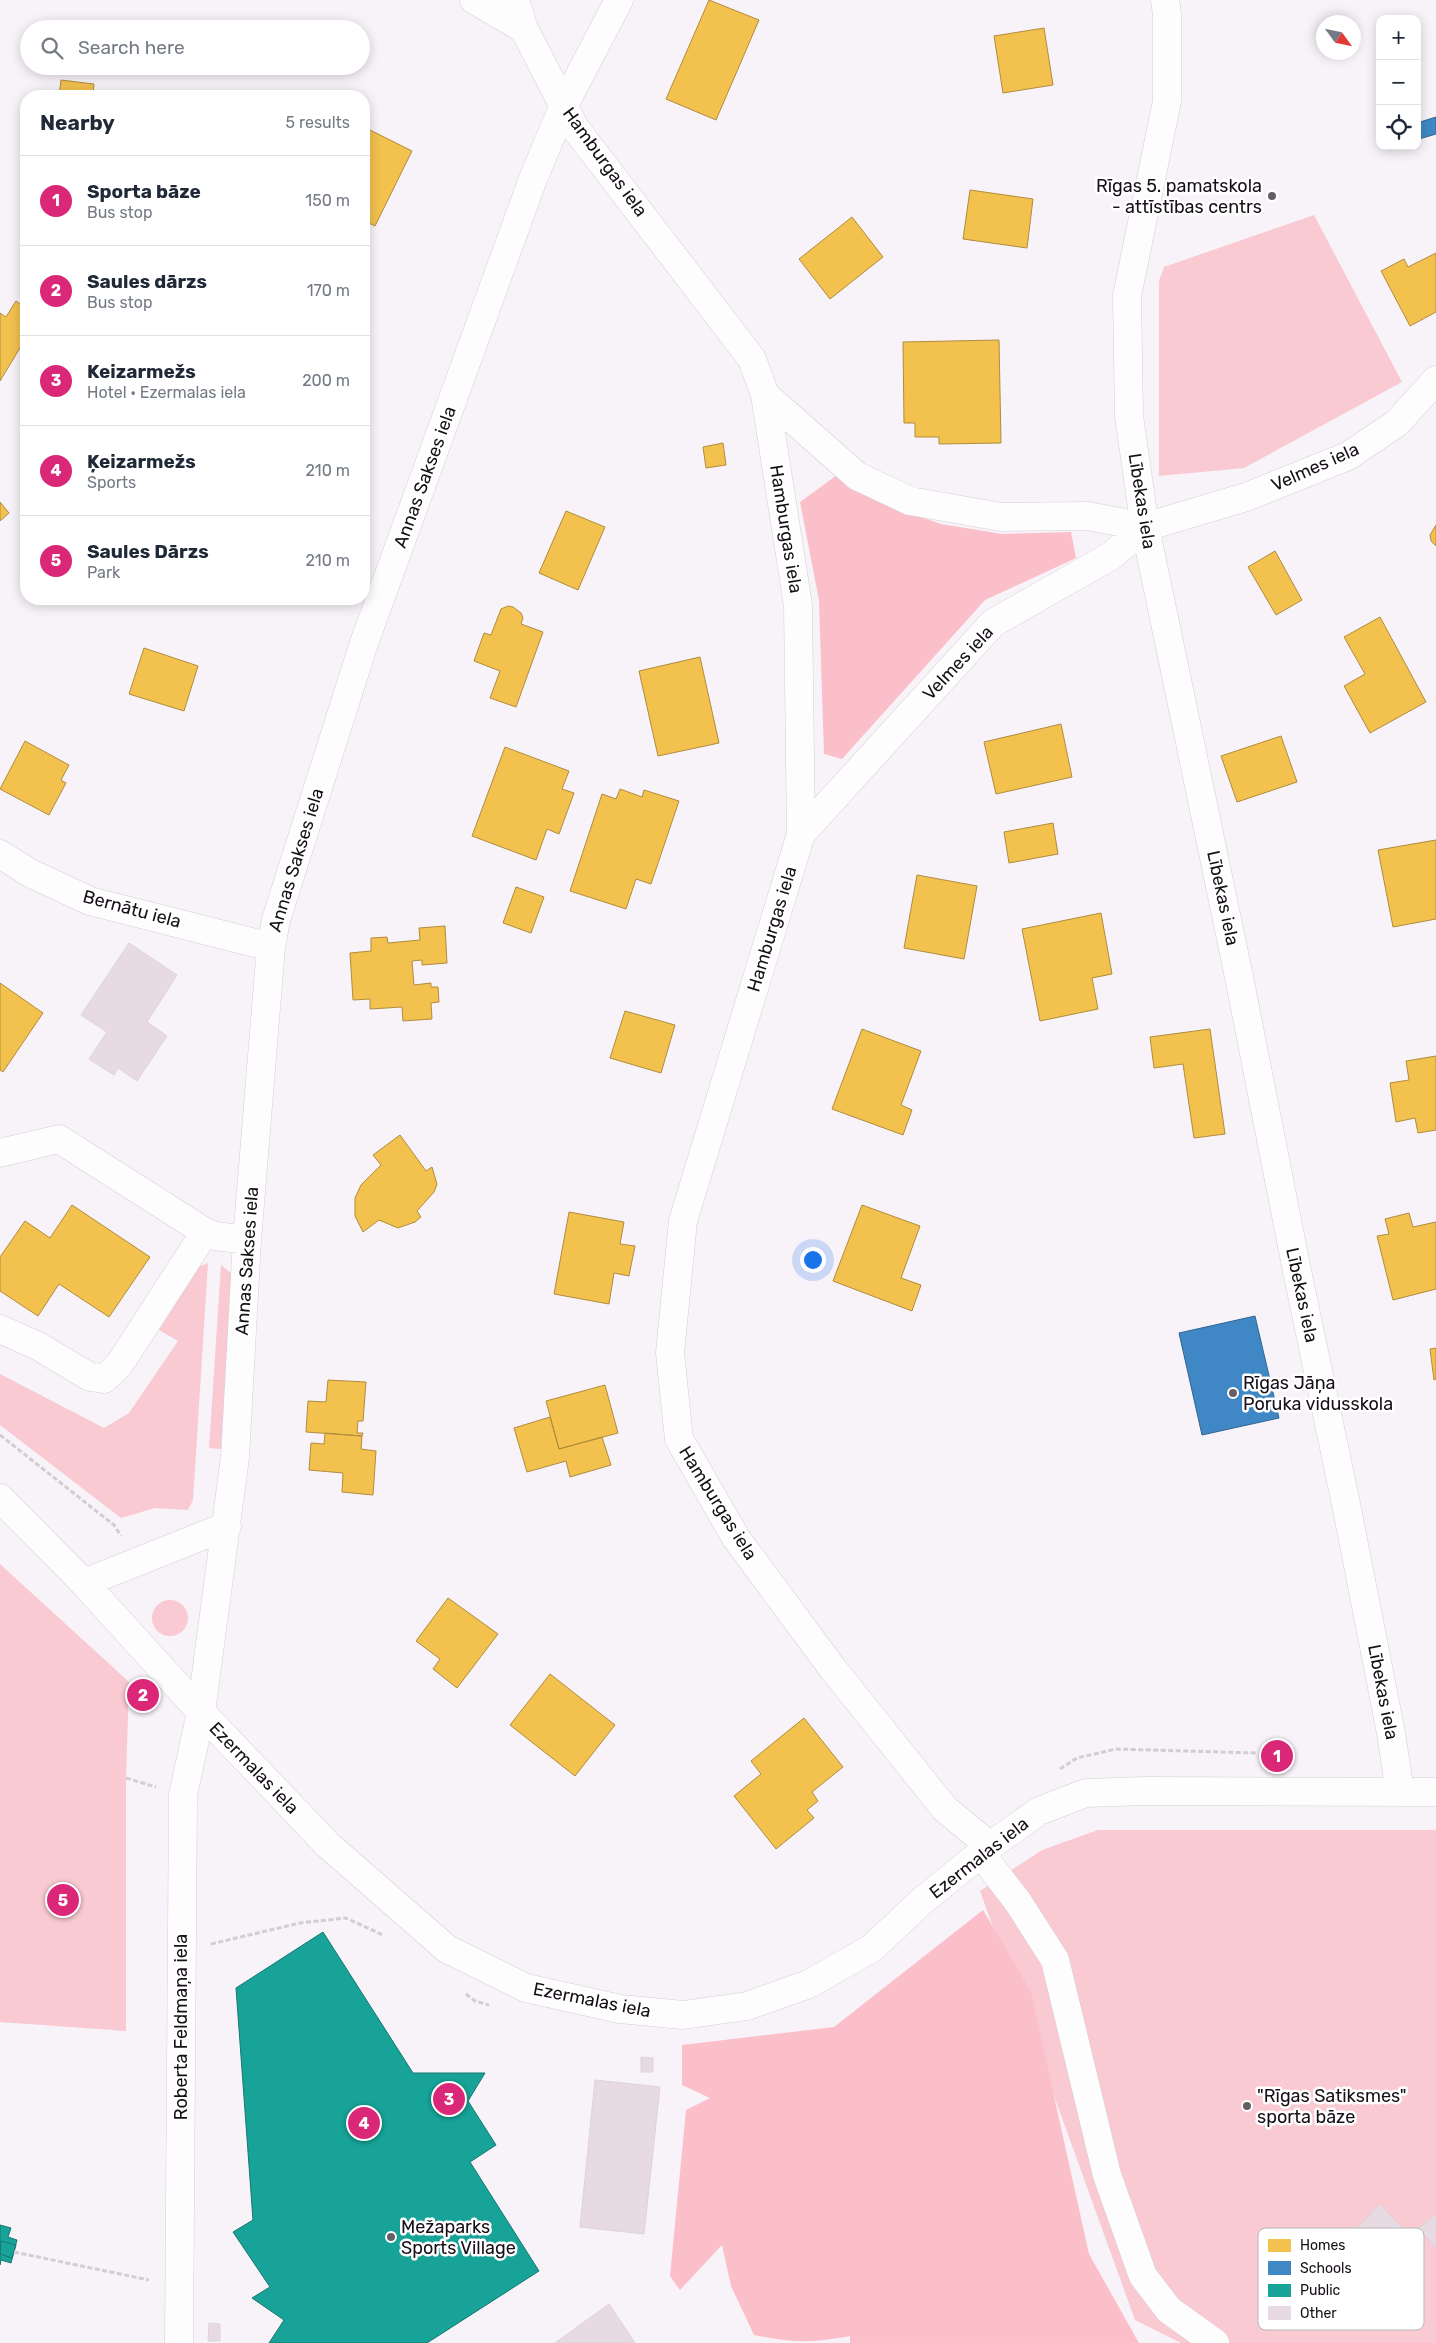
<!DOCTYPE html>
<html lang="en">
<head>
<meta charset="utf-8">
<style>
  :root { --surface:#fff; --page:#f6f6f7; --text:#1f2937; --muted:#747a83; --line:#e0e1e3; --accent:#db2777 }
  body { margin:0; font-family:Rubik,sans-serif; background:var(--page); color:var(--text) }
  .controls { position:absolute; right:15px; top:15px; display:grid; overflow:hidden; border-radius:10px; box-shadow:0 2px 12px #0003 }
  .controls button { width:45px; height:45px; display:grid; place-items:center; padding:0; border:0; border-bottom:1px solid var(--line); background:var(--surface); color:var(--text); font:25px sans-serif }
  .compass { position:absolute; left:1316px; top:15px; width:45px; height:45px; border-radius:50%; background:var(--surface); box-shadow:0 2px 12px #0003; rotate:123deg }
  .you { position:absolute; left:812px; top:1259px; width:18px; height:18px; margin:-12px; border:4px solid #fff; border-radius:50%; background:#1a73e8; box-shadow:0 0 0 8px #1a73e833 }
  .badge { display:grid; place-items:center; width:32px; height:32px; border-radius:50%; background:var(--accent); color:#fff; font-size:16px; font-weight:700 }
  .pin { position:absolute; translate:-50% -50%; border:2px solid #fff; box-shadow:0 1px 5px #0006 }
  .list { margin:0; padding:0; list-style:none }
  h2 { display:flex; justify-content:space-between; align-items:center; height:65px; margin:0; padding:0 20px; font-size:21px }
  h2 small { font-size:16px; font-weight:400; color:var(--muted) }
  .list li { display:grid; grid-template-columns:32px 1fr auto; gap:15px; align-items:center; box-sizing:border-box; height:90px; padding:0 20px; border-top:1px solid var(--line) }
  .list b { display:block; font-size:19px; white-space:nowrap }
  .list p { margin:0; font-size:16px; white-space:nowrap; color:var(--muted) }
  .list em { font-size:16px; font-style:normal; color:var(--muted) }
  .icon { flex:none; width:28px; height:28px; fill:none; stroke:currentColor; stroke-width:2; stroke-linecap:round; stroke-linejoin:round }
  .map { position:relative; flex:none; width:1436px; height:2343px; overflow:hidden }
  .search { position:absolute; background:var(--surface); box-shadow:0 2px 12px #0003; left:20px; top:20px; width:350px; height:55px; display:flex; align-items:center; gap:12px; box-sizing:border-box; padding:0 18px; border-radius:28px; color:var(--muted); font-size:19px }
  .panel { position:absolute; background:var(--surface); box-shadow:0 2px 12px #0003; left:20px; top:90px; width:350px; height:515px; border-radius:20px }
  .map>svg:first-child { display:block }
</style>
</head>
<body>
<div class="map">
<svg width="1436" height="2343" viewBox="0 0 1436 2343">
  <rect width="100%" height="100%" fill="#f8f2f9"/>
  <path fill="#f9cad1" d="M1314 215 1402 382 1244 468 1159 476V281L1164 267Z
    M208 1263 193 1500 188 1510 155 1508 121 1518 0 1425V1374L104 1428 129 1413 178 1341 159 1330 198 1267Z
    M221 1265 232 1274 221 1449 209 1448Z
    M0 1564 129 1682 126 1778V2031L0 2022Z
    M152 1618a18 18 0 1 1 36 0a18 18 0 1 1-36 0Z
    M1098 1830H1436V2343H1181L1135 2320 980 1891 1042 1850Z"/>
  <path fill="#fbbfca" d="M837 475 878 502 941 524 1002 534 1071 532 1076 558 985 600 842 759 824 754 819 600 800 502Z
    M983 1910 1031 1992 1089 2254 1139 2343H850V2336C812 2343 792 2343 754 2335L731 2286 722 2245 680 2290 670 2276 686 2110 710 2098 682 2085V2045L834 2027Z"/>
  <path fill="#f2c14e" stroke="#b08c3e" d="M709 0 759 20 716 120 666 99Z
    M1044 28 1053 85 1003 93 994 36Z
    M61 80 94 84 93 94 107 96H59Z
    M114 93 136 95 135 96H113Z
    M364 127 412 151 375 226 364 221Z
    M970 190 1033 199 1027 248 963 239Z
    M852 217 883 257 830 299 799 259Z
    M1436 253V312L1410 326 1381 271 1404 259 1408 267Z
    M16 301 26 308V338L0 381V313L6 317Z
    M999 340 1001 443 939 444V437H915V423H904L903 342Z
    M723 443 726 465 706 468 703 447Z
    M0 502 9 513 0 521Z
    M566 511 605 527 578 590 539 573Z
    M1436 525V546L1431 541 1430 535Z
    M1275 551 1302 600 1276 615 1248 567Z
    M508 606 513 607 521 613 523 618 521 624 543 632 516 707 490 698 500 671 474 661 484 633 491 635 501 609Z
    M1380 617 1426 702 1370 733 1344 686 1365 674 1344 637Z
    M144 648 198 666 184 711 129 694Z
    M700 657 719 743 658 756 639 671Z
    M1061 724 1072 777 996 794 984 742Z
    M1281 736 1297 782 1237 802 1221 756Z
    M25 741 69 765 61 780 66 783 49 815 0 789Z
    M505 747 569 771 562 789 574 793 559 834 547 829 536 860 472 836Z
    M620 789 642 797 644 790 679 801 651 884 636 879 626 909 570 891 602 794 616 799Z
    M1053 823 1058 854 1009 863 1004 832Z
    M1436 840V919L1393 927 1378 850Z
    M917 875 977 886 964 959 904 948Z
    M516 887 544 897 531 933 503 923Z
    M1101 913 1112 974 1092 978 1098 1009 1040 1021 1022 929Z
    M445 926 447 963 422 965V960L412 961 414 985 431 983V987H438L439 1002 431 1003 432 1019 403 1021 402 1007 370 1009V999L353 1000 350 953 371 951V938L387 937 388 943 420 940 419 928Z
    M0 983 43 1013 3 1072 0 1070Z
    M625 1011 675 1025 661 1073 610 1058Z
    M862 1029 921 1051 901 1105 912 1110 903 1135 832 1109Z
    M1210 1029 1225 1134 1194 1138 1183 1064 1154 1068 1150 1037Z
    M1436 1056V1130L1418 1133 1415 1118 1396 1122 1390 1083 1409 1080 1406 1061Z
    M400 1135 426 1171 432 1167 437 1184 434 1192 417 1211 421 1217 415 1222 398 1228 379 1220 363 1232 355 1216V1198L361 1185 381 1165 373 1155Z
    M72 1205 150 1257 109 1317 59 1284 38 1316 0 1291V1257L25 1221 50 1238Z
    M862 1205 920 1226 901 1278 921 1285 912 1311 833 1281Z
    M569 1212 624 1222 620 1244 635 1246 629 1276 614 1273 609 1304 554 1294Z
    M1409 1213 1413 1227 1436 1222V1289L1393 1300 1377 1236 1389 1234 1385 1219Z
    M1436 1348V1379L1434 1380 1430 1349Z
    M328 1380 366 1382 363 1421H358L357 1433H363L362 1436 306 1432 308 1401 326 1402Z
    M605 1385 618 1433 559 1449 546 1401Z
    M550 1417 559 1449 602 1437 611 1465 570 1477 566 1461 527 1472 514 1428Z
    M325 1433 362 1436 361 1449 376 1451 373 1495 342 1492 343 1473 309 1470 311 1443 324 1444Z
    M448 1598 498 1634 457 1688 433 1669 440 1659 416 1641Z
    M550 1674 615 1725 575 1776 510 1725Z
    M804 1718 843 1767 812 1792 818 1801 807 1810 814 1818 776 1849 734 1796 761 1774 751 1761Z"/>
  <path fill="#3f88c5" stroke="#336491" d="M1436 117V134L1419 139 1417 123Z
    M1255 1316 1279 1418 1202 1435 1179 1333Z"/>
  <path fill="#17a398" stroke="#177771" d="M323 1932 413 2073H485L468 2101 496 2145 470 2162 539 2271 427 2343H269L284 2320 252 2298 270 2287 233 2232 253 2220 236 1988Z
    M0 2225 11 2228 8 2237 17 2240 11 2263 1 2260 0 2265Z
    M1 2241 16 2245 12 2258 0 2254Z"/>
  <path fill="#e7dae2" stroke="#dcd4da" d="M129 943 177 975 147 1022 167 1036 137 1081 118 1068 114 1075 89 1059 107 1032 81 1015Z
    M641 2057 653 2058V2072H641Z
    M595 2080 660 2087 644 2234 580 2227Z
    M1380 2204 1421 2248 1370 2299 1348 2279 1315 2288 1305 2254 1344 2241Z
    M1436 2214V2249L1419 2228Z
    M609 2304 635 2343H555Z
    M209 2323 220 2324V2341H208Z"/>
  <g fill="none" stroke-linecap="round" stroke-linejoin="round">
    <g stroke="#d5ced6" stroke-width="29">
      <path id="minor" d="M474 0 524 29
        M515 0 524 29 575 128 752 359 765 395 798 605 801 834 683 1221 670 1353 679 1439 736 1538 833 1669 945 1809 990 1846
        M1165 0 1167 14V101L1127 296 1129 416 1145 527 1239 977 1297 1271 1346 1504 1391 1733 1400 1792
        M765 395 857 476 910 501 1001 517 1088 516 1145 527
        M801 834 993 623 1111 556 1145 527 1246 497 1348 456 1397 423 1436 380
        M0 854 30 873 90 901 271 947
        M0 1153 59 1139 205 1232 215 1236 247 1240
        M0 1329 38 1346 90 1377 104 1379 119 1365 205 1232
        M0 1498 84 1583 201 1712 328 1845 447 1949 526 1988 620 2009 683 2015 747 2006 809 1984 872 1948 922 1901 990 1846 1039 1811 1086 1793 1145 1791 1436 1792
        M84 1583 227 1526
        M981 1854 1018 1902 1055 1960 1107 2175 1143 2276 1169 2310 1215 2343
        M179 2343 183 1795 201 1712 235 1457 247 1240 271 947 276 920 364 643 533 179 563 107 619 0"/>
    </g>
    <path stroke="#d1ced1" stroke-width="3" stroke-dasharray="5 2.5" stroke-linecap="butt" d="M0 1435 114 1525 121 1536
      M1060 1769 1077 1758 1116 1749 1256 1753
      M126 1778 156 1787
      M211 1944 300 1923 346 1918 383 1935
      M466 1994 475 2001 489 2005
      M14 2252 149 2280"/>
    <use href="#minor" stroke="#fefdfe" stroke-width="28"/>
  </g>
  <g fill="#655e66" stroke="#fff" stroke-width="2">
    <circle cx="1272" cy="196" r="5"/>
    <circle cx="1233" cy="1393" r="5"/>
    <circle cx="1247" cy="2106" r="5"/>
    <circle cx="391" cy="2237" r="5"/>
  </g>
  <g text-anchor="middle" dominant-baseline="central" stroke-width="5" stroke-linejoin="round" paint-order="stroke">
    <g font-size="18" fill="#160f17" stroke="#fff">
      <text transform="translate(605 162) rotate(54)">Hamburgas iela</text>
      <text transform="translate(1315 467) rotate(-24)">Velmes iela</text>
      <text transform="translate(425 477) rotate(-70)">Annas Sakses iela</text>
      <text transform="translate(1142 501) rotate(81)">Lībekas iela</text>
      <text transform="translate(786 529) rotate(81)">Hamburgas iela</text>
      <text transform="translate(958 663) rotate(-47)">Velmes iela</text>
      <text transform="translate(296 860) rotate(-73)">Annas Sakses iela</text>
      <text transform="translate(1223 898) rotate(78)">Lībekas iela</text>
      <text transform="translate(132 909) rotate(15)">Bernātu iela</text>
      <text transform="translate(772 929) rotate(-73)">Hamburgas iela</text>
      <text transform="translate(247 1261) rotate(-86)">Annas Sakses iela</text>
      <text transform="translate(1302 1295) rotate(78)">Lībekas iela</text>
      <text transform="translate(718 1503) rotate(58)">Hamburgas iela</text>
      <text transform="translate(1383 1692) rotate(79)">Lībekas iela</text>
      <text transform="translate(254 1768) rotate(46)">Ezermalas iela</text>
      <text transform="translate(979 1858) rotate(-38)">Ezermalas iela</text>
      <text transform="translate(592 2000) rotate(11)">Ezermalas iela</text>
      <text transform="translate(181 2027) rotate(-90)">Roberta Feldmaņa iela</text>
    </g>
    <g font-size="18" fill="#160f17" stroke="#fff" text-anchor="start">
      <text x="1262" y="186" text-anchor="end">Rīgas 5. pamatskola<tspan x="1262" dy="21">- attīstības centrs</tspan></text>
      <text x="1243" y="1383">Rīgas Jāņa<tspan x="1243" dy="21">Poruka vidusskola</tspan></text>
      <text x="1257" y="2096">"Rīgas Satiksmes"<tspan x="1257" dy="21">sporta bāze</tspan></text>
      <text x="401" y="2227">Mežaparks<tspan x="401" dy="21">Sports Village</tspan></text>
    </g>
  </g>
  <rect x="1258" y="2228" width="166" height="102" rx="8" fill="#fff" stroke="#b9b7b9" stroke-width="1"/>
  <rect x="1268" y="2239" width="23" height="13" fill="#f2c14e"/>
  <rect x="1268" y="2261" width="23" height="14" fill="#3f88c5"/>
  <rect x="1268" y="2284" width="23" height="13" fill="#17a398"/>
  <rect x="1268" y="2306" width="23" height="14" fill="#e7dae2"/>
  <g font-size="14" fill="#160f17">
    <text x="1300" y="2250">Homes</text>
    <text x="1300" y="2273">Schools</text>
    <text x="1300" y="2295">Public</text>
    <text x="1300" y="2318">Other</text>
  </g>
</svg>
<div class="controls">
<button>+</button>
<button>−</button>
<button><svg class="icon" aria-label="locate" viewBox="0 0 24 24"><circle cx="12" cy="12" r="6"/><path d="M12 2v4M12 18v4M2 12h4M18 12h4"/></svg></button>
</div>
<svg class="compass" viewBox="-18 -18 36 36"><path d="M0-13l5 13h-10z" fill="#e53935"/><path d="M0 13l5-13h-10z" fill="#747a83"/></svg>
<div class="you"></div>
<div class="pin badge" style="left:1277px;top:1756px">1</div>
<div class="pin badge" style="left:143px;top:1695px">2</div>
<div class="pin badge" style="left:449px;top:2099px">3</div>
<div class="pin badge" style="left:364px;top:2123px">4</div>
<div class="pin badge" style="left:63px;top:1900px">5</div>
<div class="search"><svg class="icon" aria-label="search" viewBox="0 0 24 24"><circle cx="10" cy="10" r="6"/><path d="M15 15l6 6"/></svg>Search here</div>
<section class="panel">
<h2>Nearby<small>5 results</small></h2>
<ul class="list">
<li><span class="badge">1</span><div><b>Sporta bāze</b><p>Bus stop</p></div><em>150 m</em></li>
<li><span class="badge">2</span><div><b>Saules dārzs</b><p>Bus stop</p></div><em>170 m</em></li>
<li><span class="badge">3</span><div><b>Keizarmežs</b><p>Hotel · Ezermalas iela</p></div><em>200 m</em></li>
<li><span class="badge">4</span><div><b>Ķeizarmežs</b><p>Sports</p></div><em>210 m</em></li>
<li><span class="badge">5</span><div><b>Saules Dārzs</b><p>Park</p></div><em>210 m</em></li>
</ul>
</section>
</div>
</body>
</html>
